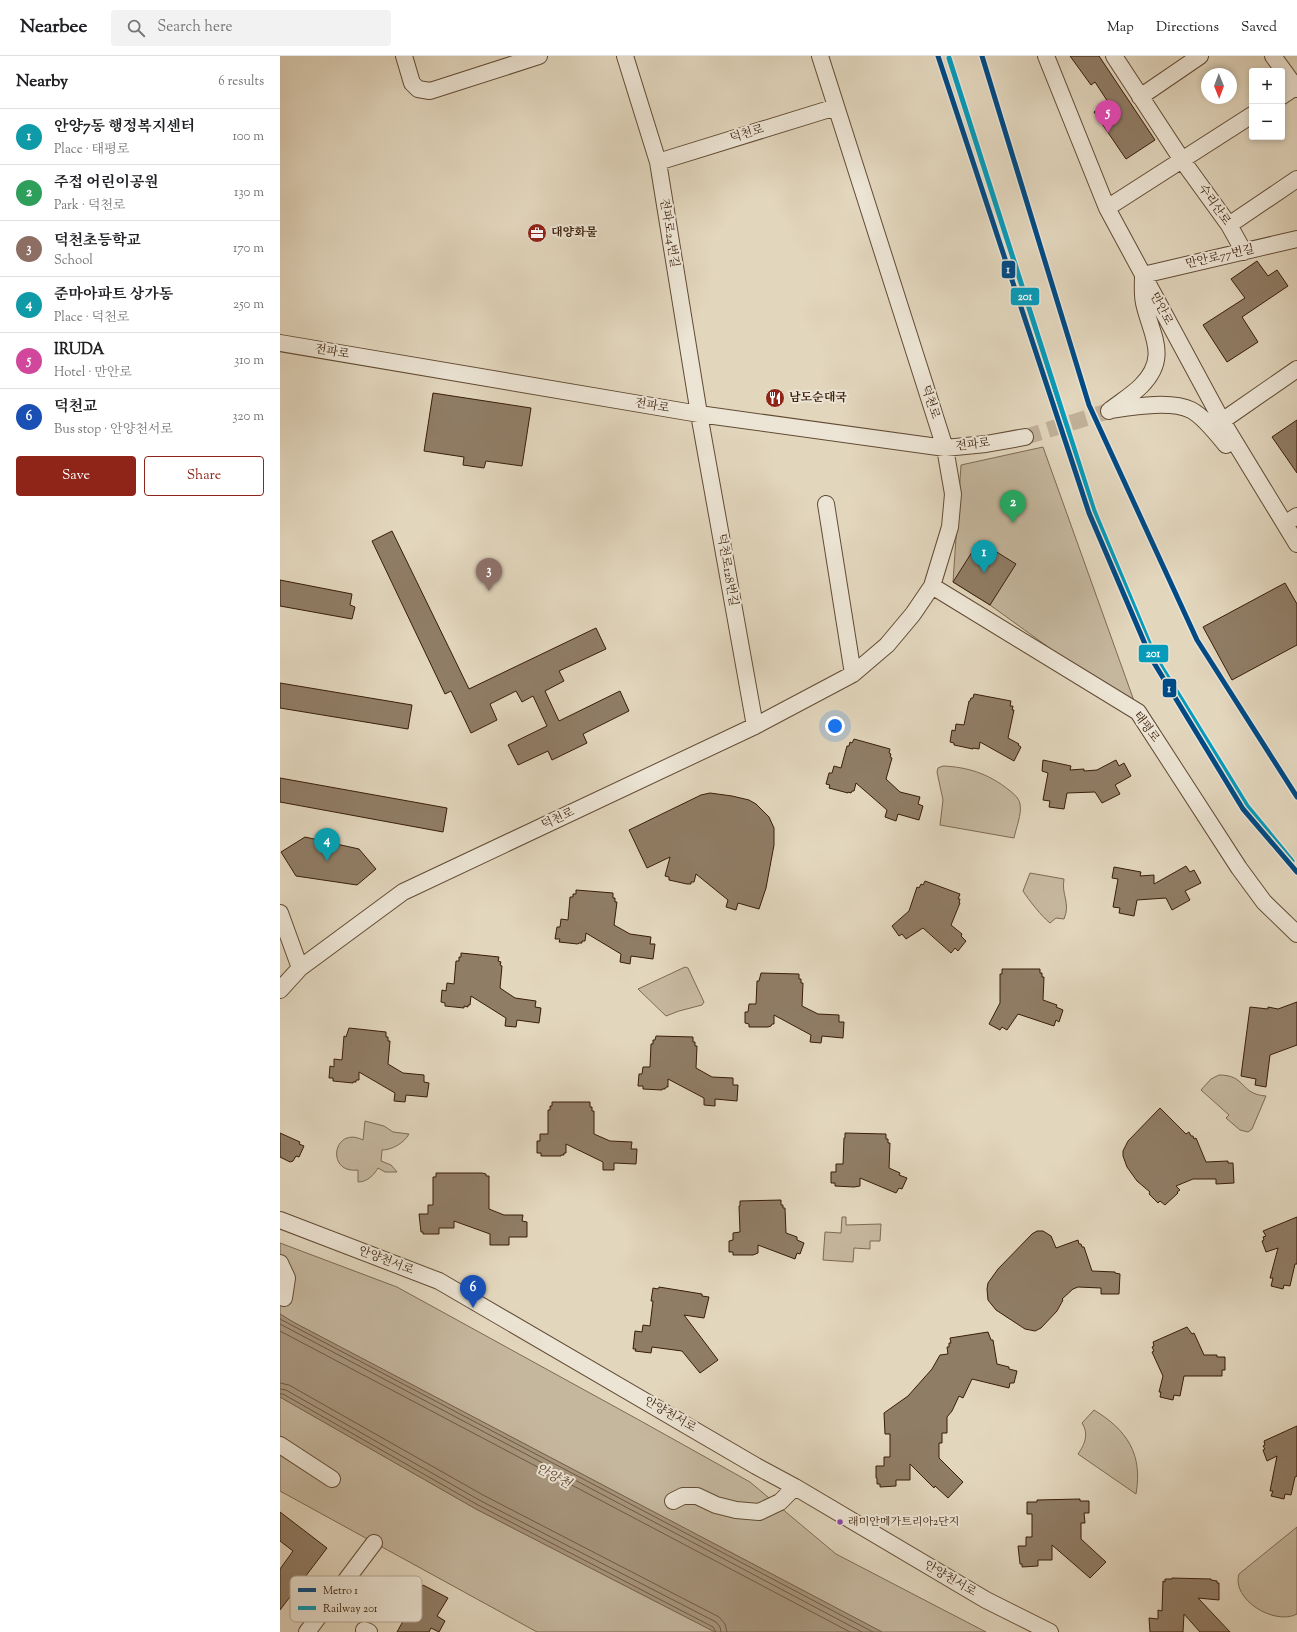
<!DOCTYPE html>
<html lang="en">
<head>
<meta charset="utf-8">
<style>
  :root { --surface:#fff; --page:#f2f2f2; --text:#202124; --muted:#757577; --line:#e0e0e0; --accent:#8f2418 }
  body { margin:0; font-family:"Sorts Mill Goudy","Noto Serif KR",serif; background:var(--page); color:var(--text) }
  .controls { position:absolute; right:12px; top:12px; display:grid; overflow:hidden; border-radius:4px; box-shadow:0 2px 6px #0003 }
  .controls button { width:36px; height:36px; display:grid; place-items:center; padding:0; border:0; border-bottom:1px solid var(--line); background:var(--surface); color:var(--text); font:20px sans-serif }
  .compass { position:absolute; left:921px; top:12px; width:36px; height:36px; border-radius:50%; background:var(--surface); box-shadow:0 2px 6px #0003; rotate:179deg }
  .you { position:absolute; left:555px; top:670px; width:14px; height:14px; margin:-10px; border:3px solid #fff; border-radius:50%; background:#1a73e8; box-shadow:0 0 0 6px #1a73e833 }
  .badge { display:grid; place-items:center; width:26px; height:26px; border-radius:50%; background:var(--accent); color:#fff; font-size:13px; font-weight:700 }
  .pin { position:absolute; translate:-50% -33px; filter:drop-shadow(0 1px 2px #0008) }
  .pin::after { content:''; position:absolute; top:21px; width:14px; height:12px; background:inherit; clip-path:polygon(0 0,100% 0,50% 100%) }
  .list { margin:0; padding:0; list-style:none }
  h2 { display:flex; justify-content:space-between; align-items:center; height:52px; margin:0; padding:0 16px; font-size:17px }
  h2 small { font-size:13px; font-weight:400; color:var(--muted) }
  .list li { display:grid; grid-template-columns:26px 1fr auto; gap:12px; align-items:center; box-sizing:border-box; height:56px; padding:0 16px; border-top:1px solid var(--line) }
  .list b { display:block; font-size:15px; white-space:nowrap }
  .list p { margin:0; font-size:13px; white-space:nowrap; color:var(--muted) }
  .list em { font-size:13px; font-style:normal; color:var(--muted) }
  .actions { display:flex; gap:8px; padding:12px 16px }
  .actions a { flex:1; padding:9px 0; border:1px solid var(--accent); border-radius:4px; text-align:center; font-size:14px; color:var(--accent) }
  .actions .main { background:var(--accent); color:#fff }
  .icon { flex:none; width:22px; height:22px; fill:none; stroke:currentColor; stroke-width:2; stroke-linecap:round; stroke-linejoin:round }
  .map { position:relative; flex:none; width:1017px; height:1576px; overflow:hidden }
  header { display:flex; align-items:center; gap:24px; box-sizing:border-box; height:56px; padding:0 20px; background:var(--surface); border-bottom:1px solid var(--line) }
  header strong { font-size:19px }
  nav { display:flex; gap:22px; margin-inline-start:auto; font-size:14px }
  .search { width:280px; height:36px; background:var(--page); display:flex; align-items:center; gap:10px; box-sizing:border-box; padding:0 14px; border-radius:4px; color:var(--muted); font-size:15px }
  main { display:flex }
  aside { flex:1; background:var(--surface) }
  .map>svg:first-child { display:block }
</style>
</head>
<body>
<header>
<strong>Nearbee</strong>
<div class="search"><svg class="icon" aria-label="search" viewBox="0 0 24 24"><circle cx="10" cy="10" r="6"/><path d="M15 15l6 6"/></svg>Search here</div>
<nav><a>Map</a><a>Directions</a><a>Saved</a></nav>
</header>
<main>
<aside>
<h2>Nearby<small>6 results</small></h2>
<ul class="list">
<li><span class="badge" style="background:#0f9aa8">1</span><div><b>안양7동 행정복지센터</b><p>Place · 태평로</p></div><em>100 m</em></li>
<li><span class="badge" style="background:#2e9e5b">2</span><div><b>주접 어린이공원</b><p>Park · 덕천로</p></div><em>130 m</em></li>
<li><span class="badge" style="background:#8d6e63">3</span><div><b>덕천초등학교</b><p>School</p></div><em>170 m</em></li>
<li><span class="badge" style="background:#0f9aa8">4</span><div><b>준마아파트 상가동</b><p>Place · 덕천로</p></div><em>250 m</em></li>
<li><span class="badge" style="background:#d1479c">5</span><div><b>IRUDA</b><p>Hotel · 만안로</p></div><em>310 m</em></li>
<li><span class="badge" style="background:#1a4fb4">6</span><div><b>덕천교</b><p>Bus stop · 안양천서로</p></div><em>320 m</em></li>
</ul>
<div class="actions"><a class="main">Save</a><a>Share</a></div>
</aside>
<div class="map">
<svg width="1017" height="1576" viewBox="0 0 1017 1576">
  <rect width="100%" height="100%" fill="#e2d6bd"/>
  <filter id="stains"><feTurbulence type="fractalNoise" baseFrequency=".005" numOctaves="4"/><feColorMatrix values="0 0 0 0 .2 0 0 0 0 .09 0 0 0 0 .02 0 0 0 .5 -.17"/></filter>
  <radialGradient id="worn" r=".72"><stop offset=".6" stop-color="#630" stop-opacity="0"/><stop offset="1" stop-color="#630" stop-opacity=".3"/></radialGradient>
  <path fill="#c5b79e" stroke="#7e6a52" d="M763 391 858 656 710 549 673 526 681 409Z
    M663 710C688 711 709 718 729 734 734 738 739 742 740 748 742 758 736 772 734 782L660 769 663 744 657 716 658 712Z
    M750 817 784 823C781 839 791 847 784 863L776 862 770 867C762 861 748 843 743 835Z
    M405 911 408 912 424 946 422 949 399 955 386 960 358 933Z
    M939 1019C967 1019 959 1038 986 1040L972 1073 968 1076 960 1074 946 1062 949 1059 921 1034 931 1023Z
    M85 1065 104 1070 113 1076 129 1078C124 1087 112 1094 102 1094L101 1105 111 1109 117 1116H105L98 1112C94 1119 87 1126 78 1126V1114C45 1118 53 1069 83 1084Z
    M562 1161H566V1169L601 1168 600 1185H590V1193L574 1192 573 1206 543 1204 545 1176 561 1177Z
    M0 1187 117 1231 359 1364 470 1426 556 1498 706 1576H602L13 1266 0 1258Z
    M0 1341 196 1453 435 1576H257L0 1435Z
    M814 1354C847 1374 863 1398 856 1438L798 1398C805 1388 809 1378 802 1367Z
    M1017 1471V1558C994 1570 951 1543 959 1518Z"/>
  <path fill="#a8977f" stroke="#7b664f" d="M0 1258 13 1266 602 1576H435L196 1453 0 1341Z"/>
  <g fill="none" stroke-linecap="round" stroke-linejoin="round">
    <path stroke="#705a43" stroke-width="1" d="M0 1263 593 1576
      M0 1268 582 1576
      M0 1275 570 1576
      M0 1327 9 1329 203 1439 439 1561 445 1568 447 1576
      M0 1333 6 1334 201 1445 436 1566 440 1571 441 1576
      M0 1338H3L198 1449 433 1571 436 1576"/>
  </g>
  <path fill="#907d66" stroke="#381d07" d="M790 0H819L875 84 846 103 814 56 828 46 815 26 811 29Z
    M977 205 988 220 997 214 1008 230 962 261 978 286 947 306 923 269 965 242 951 223Z
    M153 337 251 352 242 410 206 405 204 412 183 409 184 401 144 395Z
    M1017 364V417L992 381Z
    M112 475 189 633 316 572 326 593 279 615 284 625 265 635 279 665 340 635 349 655 303 678 307 687 272 704 268 695 238 709 228 689 267 670 253 640 242 646 236 635 210 648 217 664 191 677 171 635 165 638 92 485Z
    M699 485 736 508 710 549 673 526Z
    M0 524 72 538 70 549 75 551 72 563 0 550Z
    M1005 527 1017 548V589L952 624 923 571Z
    M0 627 132 649 128 673 0 652Z
    M694 638 731 645 730 650H733L732 654H734L728 682 739 688 738 689 741 691 734 705 700 686 699 693 693 692V693L674 689V687L670 686 672 674 675 675 676 668 684 669 689 645H690L691 642H693Z
    M574 683 610 693 609 697 611 698 610 701 612 702 606 723 620 736 640 741 638 748 643 750 639 764 618 758 616 765 605 761 607 754 576 727 574 735H572L571 737 568 736V737L549 732 550 729 546 728 549 717H552L554 710 561 712 567 690H569L570 686 572 687Z
    M763 704 791 710 790 714 804 713V715L817 714 836 704 839 710 844 707 851 720 835 729 840 738 822 747 815 736 787 737 784 753 769 751 770 745 763 744 768 717 762 715Z
    M0 722 167 752 163 776 0 746Z
    M430 737 452 740 469 744 476 748 489 761 494 772V789L486 832 479 853 458 847 456 854 446 851 448 844 416 818 414 826H411V828H407L389 824V821L385 820 390 801 367 812 349 774 421 739Z
    M25 781 79 793 96 813 77 829 16 820 1 796Z
    M906 810 910 816 914 814 921 827 905 835 910 844 892 854 886 842 857 844 854 860 839 857 840 852 833 851 838 823 832 822 834 811 861 816 860 820 874 819V828Z
    M645 825 680 838 678 843H680L679 847H680L671 869 682 878 681 880 686 885 678 895 675 892 671 897 643 872 626 883 622 878 619 880 612 870 629 855 637 831 639 832 641 828 643 829Z
    M296 834 333 837V842H335V846H337L334 869 350 878 371 881 370 888H375L373 903 351 900 350 908 340 906 341 898 306 877 305 885H302V887H299L298 888 279 886 280 883H275L277 871H280L281 863 288 864 290 841H293V838H296Z
    M181 897 219 901 218 905 221 906 220 909 222 910 220 932 235 942 256 945 255 951 261 952 259 967 237 964 236 971 225 970 226 962 191 940 190 949H188V951L184 950V952L165 950V947L161 946 162 934 166 935 167 927 174 928 176 905H179V901H181Z
    M722 913H760V917H762V921H764L763 944 777 949 776 951 783 954 779 966 776 964 774 970 738 958 727 974 722 971 720 974 709 968 720 947V918H722Z
    M481 917 519 918V923H521V927H523L522 950 538 958 559 959V966H564L563 982 542 980 541 987 530 986 531 979 494 959V968H492L491 970 488 971H469V968L465 967V956H468L469 948H476L477 925H479Z
    M1017 946V989L990 999 986 1031 975 1029 976 1023 961 1020 970 951 988 953V951L998 953Z
    M69 972 106 976V981H108V985H110L108 1008 123 1017 144 1019V1026L149 1027 147 1041 126 1039 125 1046 114 1045 115 1037 79 1016V1024H76V1026H73V1027L53 1025V1022H49L50 1010 54 1011V1003L62 1004 64 980 66 981Z
    M376 980 413 981V986H415V990H417L416 1012 432 1021 453 1022V1029H458L457 1045 435 1043V1050L424 1049V1042L388 1023V1031H386L385 1033H382V1034L363 1033V1030H358L359 1018H362L363 1011H370L371 988H373V984H375Z
    M272 1046H310V1051H312V1055H314V1078L330 1085 352 1086 351 1093H357L356 1108 334 1107V1114H323V1106L286 1088V1097H284V1099H281V1100H261V1097H257V1085H260V1078H268V1054H270V1050H272Z
    M880 1052 906 1078 909 1076 911 1080H913L914 1083 916 1082 926 1106 948 1105V1107H953L954 1127 936 1128V1123H913L896 1130 900 1134 897 1136 898 1137 885 1149 880 1145 878 1147 869 1138 870 1136 857 1125 847 1111 843 1100V1095L848 1085Z
    M0 1077 20 1086 19 1088 24 1090 19 1101 16 1100 13 1105 10 1106 0 1101Z
    M565 1077 606 1078V1083H608V1087H610L609 1112 620 1117 619 1119 627 1122 622 1133 619 1132 616 1137 580 1122V1130L574 1131 555 1130V1127H551V1116H556V1108H563L564 1082H565Z
    M156 1117H202L206 1118V1120H209V1153L224 1159H243L242 1165 247 1166V1181H229V1189H210V1178L174 1165V1172H159V1178H143V1176H141L139 1158H148V1149H153V1121H156Z
    M501 1144V1149H503V1152H505L506 1177 517 1181V1184L524 1187 520 1198 517 1197 515 1203 478 1189V1197L473 1199H453V1196H449V1185L453 1184V1177L460 1176 459 1150H460V1145Z
    M1017 1161V1208H1015L1010 1230 1004 1229 1003 1233 991 1230 993 1222H990L998 1192 986 1196 982 1185 984 1184 983 1181 986 1180 983 1175Z
    M757 1175H763L771 1180 776 1192 798 1184 799 1188H801L802 1191H804L812 1215 835 1216V1217L840 1218 839 1238H821V1232L798 1231 793 1233 782 1243 783 1244 777 1255 761 1272 755 1275 745 1273 716 1254 708 1244 707 1233 708 1227 718 1213 752 1178Z
    M379 1231 422 1238V1240L429 1241 424 1262 404 1259 438 1304 420 1317 402 1295 372 1291 371 1297 355 1295 356 1293H353L355 1275 362 1276 363 1269 370 1270 373 1245H371L373 1232 378 1233Z
    M907 1271 912 1278 914 1277 924 1299H937V1301H945V1314H942V1320H904L900 1340 894 1339 893 1344 880 1341 881 1336H879L883 1320 872 1296 874 1295 872 1291 874 1290 873 1286Z
    M708 1276 711 1284H713L717 1308 729 1311V1313L737 1315 734 1327H730L729 1332 692 1323 683 1342 679 1340 672 1355 667 1361V1377H662V1387H659V1402L683 1426 668 1442 655 1430 654 1432 630 1408V1424H616V1430L600 1431V1428H597V1422H596V1410H604V1401H610V1378H605L604 1357 628 1340 652 1313 660 1299 668 1298 667 1291H669V1287H671L670 1282Z
    M1017 1370V1420L1015 1421 1011 1439 1005 1438 1004 1443 991 1440 993 1435H990L997 1400 987 1405 983 1394 985 1393 983 1390 985 1389 984 1385Z
    M800 1443V1445H809V1457H804L805 1467H801V1483L826 1506 810 1522 772 1489V1504H758V1510L742 1511V1508H740L738 1490H746V1481H752V1458H747V1446H757V1444Z
    M0 1456 47 1492 0 1554V1513L13 1495 0 1485Z
    M892 1522 931 1523V1524L937 1525V1527H939V1544L918 1542 950 1576H920L904 1558 903 1576H870L869 1562 878 1563V1554L882 1555 883 1525 885 1526V1523H892Z
    M143 1529 168 1542 157 1560 165 1565 159 1576 151 1572 149 1576H117Z"/>
  <g fill="none" stroke-linecap="round" stroke-linejoin="round">
    <path stroke="#c0b199" stroke-width="16" stroke-dasharray="16 8" stroke-linecap="butt" d="M745 381 829 355"/>
    <g stroke="#624b34" stroke-width="18">
      <path id="minor" d="M124 0 132 27 138 33 150 35 259 0
        M345 0 378 106 419 358 475 670
        M766 0 827 152 942 365 1017 488
        M834 0 902 104 949 169 964 196
        M993 0 1017 33
        M1002 40 1017 30
        M860 41 920 0
        M378 106 556 51
        M827 152 972 59
        M949 169 1017 123
        M0 287 419 358 665 392 706 388 745 381
        M830 354C851 351 891 344 911 354 923 360 937 378 946 389
        M829 355C839 347 852 339 861 330 890 301 871 279 864 247 862 238 863 228 863 219L1017 183
        M942 365 1017 313
        M546 448 573 618
        M1005 468 1017 460
        M652 530 858 656 959 812 984 846 1017 878
        M0 857 20 912
        M0 934 20 912 123 836 475 670 573 618 607 589 633 558 652 530 670 471 673 438 665 392 540 0
        M0 1164 159 1225 476 1410 515 1431 706 1544 770 1576
        M0 1207 7 1222 4 1242
        M0 1389 52 1423
        M393 1445 403 1440H417L436 1449 456 1454 479 1456 500 1446 515 1431
        M84 1574 89 1576
        M27 1576 94 1487"/>
    </g>
    <use href="#minor" stroke="#ece4d4" stroke-width="16"/>
    <g stroke="#ece4d4" stroke-width="8">
      <path id="rail-1" d="M669 2 814 455 874 599 967 750 1012 805"/>
    </g>
    <use href="#rail-1" stroke="#069bba" stroke-width="5"/>
    <g stroke="#ece4d4" stroke-width="8">
      <path id="metro-1" d="M658 0 809 457 871 602 963 753 1017 816
        M702 0 809 349 917 584 1017 741"/>
    </g>
    <use href="#metro-1" stroke="#004a85" stroke-width="5"/>
  </g>
  <defs>
    <g id="office-disc" transform="scale(1)"><circle r="9.5" fill="#8f2418" stroke="#ece4d4"/><path d="M-6-3h4V-5.5h4V-3h4V5H-6ZM-1-4.5V-3h2v-1.5ZM-6 0V1H6V0Z" fill="#fff"/></g>
    <g id="restaurant-disc" transform="scale(1)"><circle r="9.5" fill="#8f2418" stroke="#ece4d4"/><path d="M-5-6h1v4h1v-4h1v4h1v-4h1v5L-1.5 .5V6h-2V.5L-5-1ZM5-6V6H3V1.5H1.5Q1.5-4 5-6Z" fill="#fff"/></g>
  </defs>
  <g fill-rule="evenodd">
    <use href="#office-disc" x="257" y="177"/>
    <use href="#restaurant-disc" x="495" y="342"/>
  </g>
  <circle fill="#8e44ad" stroke="#ece4d4" stroke-width="1.5" cx="560" cy="1466" r="3.5"/>
  <g text-anchor="middle" dominant-baseline="central" stroke-width="4" stroke-linejoin="round" paint-order="stroke">
    <g font-size="11" fill="#381d07" stroke="#ece4d4" text-anchor="start">
      <text x="568" y="1466">래미안메가트리아2단지</text>
    </g>
    <g font-size="12" fill="#381d07" stroke="#ece4d4">
      <text transform="translate(467 78) rotate(-17)">덕천로</text>
      <text transform="translate(934 149) rotate(55)">수리산로</text>
      <text transform="translate(389 177) rotate(81)">전파로24번길</text>
      <text transform="translate(940 201) rotate(-13)">만안로77번길</text>
      <text transform="translate(881 253) rotate(62)">만안로</text>
      <text transform="translate(52 296) rotate(10)">전파로</text>
      <text transform="translate(650 346) rotate(72)">덕천로</text>
      <text transform="translate(372 350) rotate(10)">전파로</text>
      <text transform="translate(693 389) rotate(-7)">전파로</text>
      <text transform="translate(447 514) rotate(80)">덕천로128번길</text>
      <text transform="translate(866 671) rotate(53)">태평로</text>
      <text transform="translate(278 763) rotate(-25)">덕천로</text>
      <text transform="translate(106 1205) rotate(21)">안양천서로</text>
      <text transform="translate(390 1359) rotate(30)">안양천서로</text>
      <text transform="translate(670 1523) rotate(30)">안양천서로</text>
    </g>
    <g font-size="12" font-weight="bold" fill="#381d07" stroke="#ece4d4" text-anchor="start">
      <text x="271" y="177">대양화물</text>
      <text x="509" y="342">남도순대국</text>
    </g>
    <g font-size="13" font-style="italic" fill="#5f4831" stroke="#ece4d4">
      <text transform="translate(273 1421) rotate(28)">안양천</text>
    </g>
  </g>
  <rect x="10" y="1520" width="132" height="46" rx="6" fill="#ece4d4" stroke="#b6a896" stroke-width="1"/>
  <rect x="18" y="1532" width="18" height="4" fill="#004a85"/>
  <rect x="18" y="1550" width="18" height="4" fill="#069bba"/>
  <g font-size="11" fill="#381d07">
    <text x="43" y="1538">Metro 1</text>
    <text x="43" y="1556">Railway 201</text>
  </g>
  <g stroke="#ece4d4" stroke-width="1.5">
    <rect x="721" y="204" width="15" height="19" rx="4" fill="#004a85"/>
    <rect x="730" y="231" width="30" height="19" rx="4" fill="#069bba"/>
    <rect x="858" y="588" width="31" height="19" rx="4" fill="#069bba"/>
    <rect x="882" y="622" width="15" height="20" rx="4" fill="#004a85"/>
  </g>
  <g font-size="11" text-anchor="middle" font-weight="bold" fill="#fff">
    <text x="728" y="217">1</text>
    <text x="745" y="244">201</text>
    <text x="873" y="601">201</text>
    <text x="889" y="636">1</text>
  </g>
  <rect width="100%" height="100%" filter="url(#stains)"/>
  <rect width="100%" height="100%" fill="url(#worn)"/>
</svg>
<div class="controls">
<button>+</button>
<button>−</button>
</div>
<svg class="compass" viewBox="-18 -18 36 36"><path d="M0-13l5 13h-10z" fill="#e53935"/><path d="M0 13l5-13h-10z" fill="#757577"/></svg>
<div class="you"></div>
<div class="pin badge" style="left:704px;top:517px;background:#0f9aa8">1</div>
<div class="pin badge" style="left:733px;top:467px;background:#2e9e5b">2</div>
<div class="pin badge" style="left:209px;top:535px;background:#8d6e63">3</div>
<div class="pin badge" style="left:47px;top:805px;background:#0f9aa8">4</div>
<div class="pin badge" style="left:828px;top:77px;background:#d1479c">5</div>
<div class="pin badge" style="left:193px;top:1252px;background:#1a4fb4">6</div>
</div>
</main>
</body>
</html>
